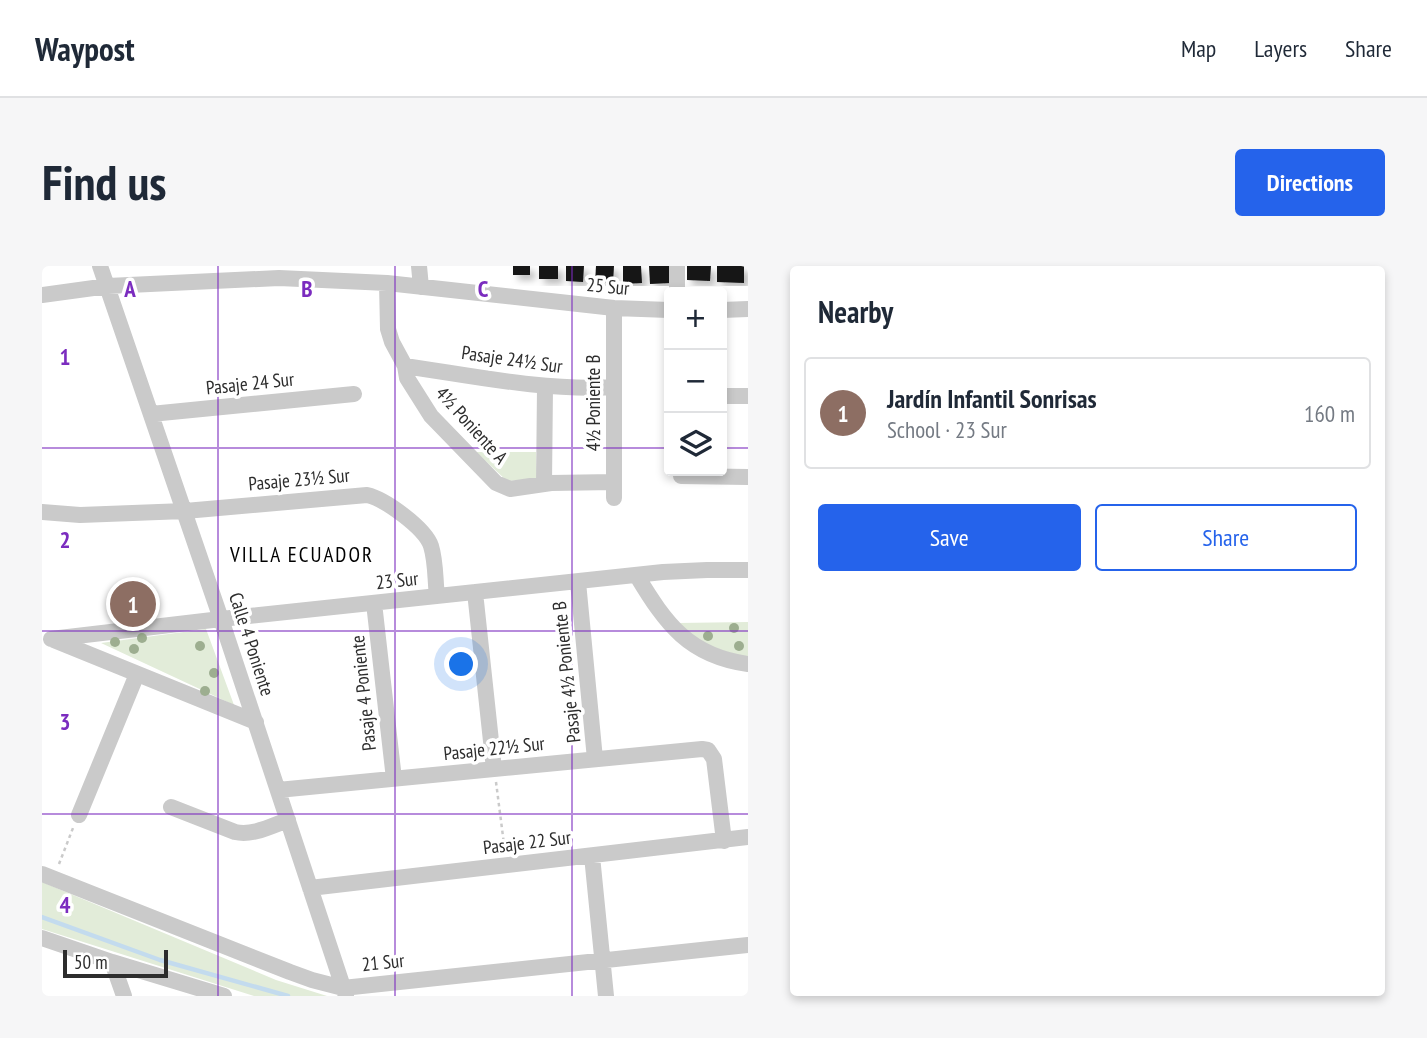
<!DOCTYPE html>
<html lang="en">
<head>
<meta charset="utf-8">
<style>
  :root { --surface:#fff; --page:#f6f6f7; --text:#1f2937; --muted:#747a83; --line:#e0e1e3; --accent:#2563eb }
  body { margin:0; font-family:"PT Sans Narrow",sans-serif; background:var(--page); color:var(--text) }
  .controls { position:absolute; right:21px; top:21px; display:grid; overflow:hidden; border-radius:7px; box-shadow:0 4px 10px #0003 }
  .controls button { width:63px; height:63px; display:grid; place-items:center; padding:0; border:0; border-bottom:2px solid var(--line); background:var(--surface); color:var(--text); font:35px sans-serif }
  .scale { position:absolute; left:21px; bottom:18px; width:105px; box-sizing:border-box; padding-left:7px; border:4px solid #2d2d2d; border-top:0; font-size:19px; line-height:24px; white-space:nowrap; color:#2d2d2d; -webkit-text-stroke:5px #fff; paint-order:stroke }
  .you { position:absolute; left:420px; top:399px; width:24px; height:24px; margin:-18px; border:5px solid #fff; border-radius:50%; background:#1a73e8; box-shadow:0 0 0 10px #1a73e833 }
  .badge { display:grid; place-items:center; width:46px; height:46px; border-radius:50%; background:var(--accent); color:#fff; font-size:23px; font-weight:700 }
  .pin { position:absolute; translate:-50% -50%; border:4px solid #fff; box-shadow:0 2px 7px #0006 }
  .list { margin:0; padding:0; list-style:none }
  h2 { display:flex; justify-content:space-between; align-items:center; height:91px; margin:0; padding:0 28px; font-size:30px }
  h2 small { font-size:23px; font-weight:400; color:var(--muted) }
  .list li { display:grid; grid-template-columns:46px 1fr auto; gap:21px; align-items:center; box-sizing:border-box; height:112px; margin:0 14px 14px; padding:0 14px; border:2px solid var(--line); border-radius:7px }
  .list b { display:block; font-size:26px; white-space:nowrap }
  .list p { margin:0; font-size:23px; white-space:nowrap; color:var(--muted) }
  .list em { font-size:23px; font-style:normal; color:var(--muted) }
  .actions { display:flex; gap:14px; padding:21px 28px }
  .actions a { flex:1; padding:16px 0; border:2px solid var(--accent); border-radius:7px; text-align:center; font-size:24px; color:var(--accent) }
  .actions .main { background:var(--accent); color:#fff }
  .icon { flex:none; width:38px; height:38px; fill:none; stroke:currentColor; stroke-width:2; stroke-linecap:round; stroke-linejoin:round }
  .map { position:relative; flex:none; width:706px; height:730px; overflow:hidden; border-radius:7px }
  header { display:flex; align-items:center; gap:42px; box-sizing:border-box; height:98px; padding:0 35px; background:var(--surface); border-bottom:2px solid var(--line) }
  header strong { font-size:33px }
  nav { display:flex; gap:38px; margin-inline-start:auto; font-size:24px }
  .intro { display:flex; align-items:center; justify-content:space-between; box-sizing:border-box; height:168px; padding:0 42px }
  h1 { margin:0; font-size:49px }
  .button { padding:18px 32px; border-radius:7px; background:var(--accent); color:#fff; font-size:24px; font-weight:700 }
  main { display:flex; gap:42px; padding:0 42px }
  aside { flex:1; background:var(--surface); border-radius:7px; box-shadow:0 4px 10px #0003 }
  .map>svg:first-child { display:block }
</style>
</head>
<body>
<header>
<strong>Waypost</strong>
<nav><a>Map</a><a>Layers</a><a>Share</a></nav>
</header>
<div class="intro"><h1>Find us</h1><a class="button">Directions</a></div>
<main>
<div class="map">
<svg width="706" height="730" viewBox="0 0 706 730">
  <defs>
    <filter id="shadow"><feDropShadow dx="5" dy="5" stdDeviation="3.5" flood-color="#0004"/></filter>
  </defs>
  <rect width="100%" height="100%" fill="#fff"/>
  <path fill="#e2ecd9" d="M434 186H494L495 213 465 215Z
    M706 356V392L656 382 635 357Z
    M164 363 192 439 59 377Z
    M0 616 234 714 285 730H212L0 663Z"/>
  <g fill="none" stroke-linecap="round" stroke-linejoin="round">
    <path stroke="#c3dbee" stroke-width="4.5" d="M0 651 118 694 246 730"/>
  </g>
  <path fill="#141414" filter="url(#shadow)" d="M471 0H488V9H471Z
    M497 0H516V13H497Z
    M524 0H542L541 16 524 15Z
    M554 0H572L571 17H553Z
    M581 0H599L600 17 581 18Z
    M607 0H627L628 17 608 18Z
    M645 0H669L668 15 645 14Z
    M675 0H702V17L675 16Z"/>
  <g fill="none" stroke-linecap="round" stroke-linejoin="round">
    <path stroke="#cacaca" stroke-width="2.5" stroke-dasharray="3.5 3.5" stroke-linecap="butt" d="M454 516 463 586
      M17 598 31 562"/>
    <path stroke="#cacaca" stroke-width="16" d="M58 0 179 353 304 730
      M377 0 379 21
      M635 0V26
      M345 17 346 63 350 76 363 100 365 112 389 150 454 217 468 223 509 217 572 216
      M0 29 66 20 237 12 345 17 572 42 627 44
      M680 44 706 43
      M363 100C432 110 502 125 572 121
      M680 130H706
      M109 148 312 128
      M639 210 706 211
      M502 218 503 121
      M572 232V42
      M0 246 38 249 143 245 325 229C343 233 383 262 389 280 394 296 393 314 395 330
      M595 310C624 358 647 390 706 398
      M536 316 553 493
      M433 326 452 503
      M332 337 352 513
      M9 373 179 353 621 306 665 304H706
      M12 374 214 456
      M236 524 660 483 666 484 672 493 682 575
      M129 541 193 566C211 570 229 560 246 554
      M37 549 95 408
      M550 590 564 730
      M0 608 248 706 270 714 301 722 706 679
      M268 622 706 571
      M0 672 70 696 182 730
      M70 696 82 730"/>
  </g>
  <g fill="#9dae90">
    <circle cx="692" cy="362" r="5"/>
    <circle cx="666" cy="370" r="5"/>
    <circle cx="100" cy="372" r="5"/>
    <circle cx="73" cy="376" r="5"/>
    <circle cx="158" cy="380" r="5"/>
    <circle cx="697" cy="380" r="5"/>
    <circle cx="92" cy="383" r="5"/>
    <circle cx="172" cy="407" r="5"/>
    <circle cx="163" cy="425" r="5"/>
  </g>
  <path fill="none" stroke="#7b2cbf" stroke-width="2" stroke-opacity="0.55" d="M176 0V730M353 0V730M530 0V730M0 182H627M680 182H706M0 365H706M0 548H706"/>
  <g text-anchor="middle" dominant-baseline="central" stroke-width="7" stroke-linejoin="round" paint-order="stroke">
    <g font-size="19" fill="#2d2d2d" stroke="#fff">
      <text transform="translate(566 20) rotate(5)">25 Sur</text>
      <text transform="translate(470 93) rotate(8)">Pasaje 24½ Sur</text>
      <text transform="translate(208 117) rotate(-6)">Pasaje 24 Sur</text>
      <text transform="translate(551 137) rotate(-90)">4½ Poniente B</text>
      <text transform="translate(430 159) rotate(48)">4½ Poniente A</text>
      <text transform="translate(257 213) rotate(-5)">Pasaje 23½ Sur</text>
      <text transform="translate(355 314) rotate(-6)">23 Sur</text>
      <text transform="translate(210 378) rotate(72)">Calle 4 Poniente</text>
      <text transform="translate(524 406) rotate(-96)">Pasaje 4½ Poniente B</text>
      <text transform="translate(321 427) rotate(-96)">Pasaje 4 Poniente</text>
      <text transform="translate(452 482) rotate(-6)">Pasaje 22½ Sur</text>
      <text transform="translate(485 576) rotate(-7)">Pasaje 22 Sur</text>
      <text transform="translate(341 696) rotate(-6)">21 Sur</text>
    </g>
    <g font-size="21" letter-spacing="2" fill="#000" stroke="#fff">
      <text x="260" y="288">VILLA ECUADOR</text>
    </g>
  </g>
  <g font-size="23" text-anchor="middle" font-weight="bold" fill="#7b2cbf" stroke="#fff" stroke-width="7" stroke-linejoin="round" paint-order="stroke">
    <text x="88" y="31">A</text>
    <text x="265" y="31">B</text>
    <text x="441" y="31">C</text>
    <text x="23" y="99">1</text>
    <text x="23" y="282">2</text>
    <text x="23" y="464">3</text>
    <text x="23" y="647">4</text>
  </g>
</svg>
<div class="controls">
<button>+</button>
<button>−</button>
<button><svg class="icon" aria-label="layers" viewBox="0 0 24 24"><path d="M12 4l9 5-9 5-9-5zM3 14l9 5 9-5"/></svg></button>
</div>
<div class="scale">50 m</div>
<div class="you"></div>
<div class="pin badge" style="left:91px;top:338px;background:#8d6e63">1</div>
</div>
<aside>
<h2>Nearby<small></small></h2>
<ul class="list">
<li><span class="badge" style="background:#8d6e63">1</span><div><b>Jardín Infantil Sonrisas</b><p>School · 23 Sur</p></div><em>160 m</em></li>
</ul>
<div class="actions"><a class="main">Save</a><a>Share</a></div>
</aside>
</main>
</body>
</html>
